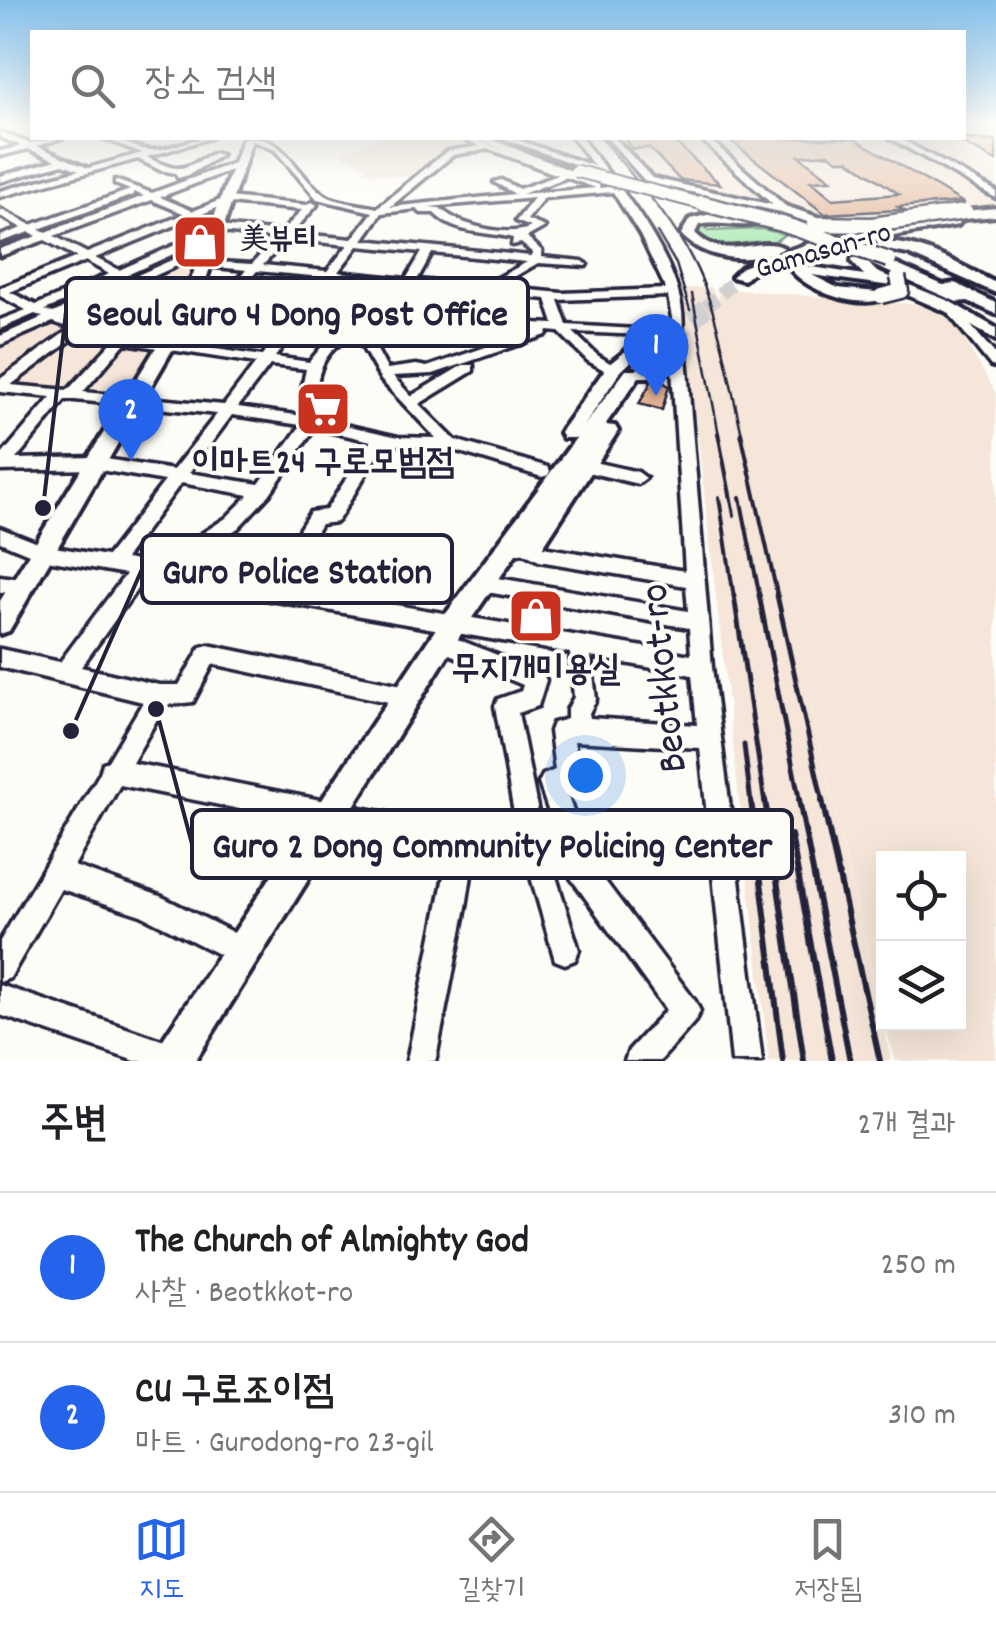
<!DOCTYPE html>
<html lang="ko">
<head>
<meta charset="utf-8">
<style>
  :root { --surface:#fff; --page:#f6f6f6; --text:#202124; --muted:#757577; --line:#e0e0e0; --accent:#2563eb }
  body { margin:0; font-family:Dekko,"LXGW WenKai TC","Poor Story",sans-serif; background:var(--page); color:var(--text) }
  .controls { position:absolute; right:30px; bottom:30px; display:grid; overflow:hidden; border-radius:0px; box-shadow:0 10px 40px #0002 }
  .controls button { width:90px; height:90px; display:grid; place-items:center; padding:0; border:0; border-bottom:2px solid var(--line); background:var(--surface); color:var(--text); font:50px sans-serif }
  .you { position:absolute; left:585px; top:775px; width:35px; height:35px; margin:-25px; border:8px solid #fff; border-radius:50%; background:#1a73e8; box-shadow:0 0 0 15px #1a73e833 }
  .badge { display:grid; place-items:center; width:65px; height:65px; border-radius:50%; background:var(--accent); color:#fff; font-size:32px; font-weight:700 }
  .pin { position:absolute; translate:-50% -82px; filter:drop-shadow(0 2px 5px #0008) }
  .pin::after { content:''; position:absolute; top:52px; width:35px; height:30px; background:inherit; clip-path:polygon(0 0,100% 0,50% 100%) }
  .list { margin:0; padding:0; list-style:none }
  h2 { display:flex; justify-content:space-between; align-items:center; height:130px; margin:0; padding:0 40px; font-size:42px }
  h2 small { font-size:32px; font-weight:400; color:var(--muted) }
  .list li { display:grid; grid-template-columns:65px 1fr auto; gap:30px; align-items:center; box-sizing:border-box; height:150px; padding:0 40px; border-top:2px solid var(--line) }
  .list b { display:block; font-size:38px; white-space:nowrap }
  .list p { margin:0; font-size:32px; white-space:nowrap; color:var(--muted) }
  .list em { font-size:32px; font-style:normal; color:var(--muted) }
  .icon { flex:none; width:55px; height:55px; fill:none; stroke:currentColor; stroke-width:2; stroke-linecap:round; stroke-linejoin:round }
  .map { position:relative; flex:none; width:996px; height:1061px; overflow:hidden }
  .search { position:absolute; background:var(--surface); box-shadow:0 10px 40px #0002; left:30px; right:30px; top:30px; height:110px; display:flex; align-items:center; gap:25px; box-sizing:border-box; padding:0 35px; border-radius:0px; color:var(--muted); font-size:38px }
  .sheet { height:430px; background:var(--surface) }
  nav { display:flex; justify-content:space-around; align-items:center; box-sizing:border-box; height:140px; border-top:2px solid var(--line); background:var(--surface); font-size:28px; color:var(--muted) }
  nav a { display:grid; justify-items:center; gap:5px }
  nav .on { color:var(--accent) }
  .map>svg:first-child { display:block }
</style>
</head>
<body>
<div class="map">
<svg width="996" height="1061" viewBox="0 0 996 1061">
  <rect width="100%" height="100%" fill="#fdfcf7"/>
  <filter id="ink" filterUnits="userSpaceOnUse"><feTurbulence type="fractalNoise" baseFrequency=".01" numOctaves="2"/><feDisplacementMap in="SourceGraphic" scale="20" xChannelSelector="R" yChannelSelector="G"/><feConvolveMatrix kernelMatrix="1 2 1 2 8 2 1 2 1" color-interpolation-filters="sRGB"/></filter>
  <g filter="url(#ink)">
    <path fill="#f5e6d9" d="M964 124H996V208L841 222 638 177 606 138H964Z
      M380 138H460L480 146 447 152 413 178 361 172 366 167 339 153Z
      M192 255 191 303 132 398 0 388V341Z
      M711 287 721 304 716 288 933 306 943 311 961 334 996 393V1061H896L884 1024H958V858H884L883 1023 768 511 891 1061H769L681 289Z"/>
    <path fill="#a8e9b3" stroke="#658677" stroke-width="2.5" d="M700 222 708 231 762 229 785 234C759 257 721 249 693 236Z"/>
    <path fill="#e1b293" stroke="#22223b" stroke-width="2.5" fill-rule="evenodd" d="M624 138H671L720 184 680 180 649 148 632 149Z
      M727 138H854L962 202 898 207 903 210H900L825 214ZM829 154 838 160H848L899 194 833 199 811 181 831 180 799 156Z
      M952 138 996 141V161Z
      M657 378 669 386 662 410 639 404 652 380Z"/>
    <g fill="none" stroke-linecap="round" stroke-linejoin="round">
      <path stroke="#d1d0d1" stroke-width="14" stroke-dasharray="14 6" stroke-linecap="butt" d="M706 307 739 277"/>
      <path stroke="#d1d0d1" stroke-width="18" stroke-dasharray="18 9" stroke-linecap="butt" d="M632 374 709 305"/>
      <g stroke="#22223b" stroke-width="7">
        <path id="minor" d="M0 132 29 143 62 138 37 146 88 168 142 153 103 138C120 138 136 150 152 150 171 150 190 138 210 138L147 157C181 174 181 170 214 153L221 155 189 175 178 178 175 173 160 170 138 159 0 197V191L79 170 63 164 0 182V176L56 160 28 149 0 156V151L21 146 0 137Z
          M246 138C286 135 294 173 322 193 335 203 361 204 377 208L447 151 480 146 462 138H472L600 184 599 188 609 187 599 173 502 138H512L594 166 573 138H581C618 185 695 274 681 338L685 344 712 667 762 1061H732L700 748 574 741 580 779 576 787 566 791 590 861 695 1001 700 1011 695 1021 660 1061H625L629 1050 666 1010 571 878 539 783 543 775 555 770 550 731 553 723 567 719V710L574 697 570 653 145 578 81 667 159 685H179L201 647 208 645 407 686 415 689 418 696 415 703 407 706 213 664 193 702 165 705 132 763 494 834 517 830 495 706 498 699 521 691 523 685 435 648 432 642 435 636 442 633 542 673 546 680 538 706 518 713 542 832 579 950 575 960 565 964 555 960 524 853 494 860 474 856 466 907 436 1058 435 1061H407L449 851 120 785 74 866 160 896 252 942 256 952 252 962 242 966 141 915 61 889 10 978 0 982V941L100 773 103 763 108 761 143 702 0 667V649L60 662 126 574 41 559 0 542V528L43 545 107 556 165 481 94 469 0 471V457L51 397 0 392V379L71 328 53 322 0 345V336L43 317 35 314 0 329V320L26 310 0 296V288L77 257 45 240 0 256V249L37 236 30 232 0 242V236L22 228 0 216V209L31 225 130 190 115 184V180L152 193 239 161 242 166 160 197 193 211 228 197 307 205 312 202 317 205 292 233 352 239 373 212 317 199 275 150ZM489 149 558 175 519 189 501 180 494 182 515 194 390 207 453 155ZM565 177 596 188 522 194 565 178ZM134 192 144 196 46 232 39 229 133 195ZM613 192 640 235 666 289 562 293 497 287 538 263 586 266 587 264 582 261 541 257 542 251 527 237 545 227 527 220 544 198ZM534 198 516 221 531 227C509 238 458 226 440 208L428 207ZM152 200 185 214 87 253 54 236ZM229 203 302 210 282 232 218 226 119 270 95 258 193 218 203 219 202 214ZM417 209 421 213H434C455 235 485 231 513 238L512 245 521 243 533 253 531 256 363 240 382 213ZM222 232 276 238 252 264 202 261V265L206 266 246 270 216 302C190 299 165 294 141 282L216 248V244H208L133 277 127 275ZM287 239 348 245 327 271 263 265ZM358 246 422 252 406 279 338 272ZM432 253 527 262 483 286 417 280ZM86 261 109 274 36 305 10 292ZM257 271 322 277 298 309 228 303ZM118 279 123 281 53 313 45 310ZM334 279 403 285 384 318 310 311ZM132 286 140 290 112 333 64 317ZM414 286 472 292 419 321 396 319ZM487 293 546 299 554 324 510 322 487 327 434 322ZM149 295 191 307 292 316 262 356 123 335ZM668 296 672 318 670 331 567 325 558 300ZM305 317 363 323 330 337 309 362 275 357ZM376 324 487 335 510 330 533 331 427 367 416 365 387 369 367 331ZM548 331 559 332 588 361 613 375 618 374V368L597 355 573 332 644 335 640 340 647 350 671 353 685 571 543 547 522 537 516 539 513 544 516 549 539 561 686 586 688 611 481 575 474 577 472 583 474 589 481 591 689 628 691 655 284 586 321 524 337 522 384 444 450 449 542 477 548 475 550 471 548 467 455 440 419 404 473 371V365H463L411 396 393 376 433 374 546 335ZM82 332 113 341 68 390 11 385ZM356 336 381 380 436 438 398 437 318 419C313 383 318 349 356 336ZM658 336 668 338 671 343C665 346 658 346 653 340ZM125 343 256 363 224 405 83 392ZM270 365 306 369 302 388 303 416 238 407ZM65 400H75L217 414 173 470 94 457 16 459ZM232 415 301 425 259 484 189 473ZM315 428 371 441 326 510 310 512 266 583 178 568 238 528 269 495ZM181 483 249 495 226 518 155 564 125 559ZM591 657 692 675 697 725 590 718 589 713 596 700Z
          M607 138H615L652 178 773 205 700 138H708L790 210 785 213 646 182Z
          M890 138H899L996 191V198Z
          M957 307 961 308V314L996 355V367L991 366 949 314Z
          M585 460 638 472 646 478 638 484 579 470 577 466 579 462Z
          M0 576 28 580 30 586 28 592 21 594 0 592Z
          M0 985 179 1046 190 1050 194 1061H135L0 1015Z"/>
      </g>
      <g stroke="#22223b" stroke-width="8">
        <path id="major" d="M243 138H253L197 307 9 631 0 634V601L181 307Z
          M475 138H488L585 176 575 178Z
          M785 206 842 225 843 228 837 232 781 213 779 210Z
          M996 208V216L963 219 958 225 876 239 870 235 817 250 828 253 806 266 864 275 852 262 853 254C896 223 956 264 996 283V293L908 254 892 251 872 254 943 285 955 283 996 303V314L968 301 957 302 868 263 877 272 949 301 996 328V340L947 312 884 285 812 275 838 288 886 293 889 296C864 312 809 292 791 270L794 260 815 251 752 273 744 280 732 277 742 267 833 235 891 222 896 228 940 220 936 217 942 213Z
          M715 213 762 222C745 230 720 220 699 225L695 233C725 264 759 234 784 248 755 265 704 261 681 234L690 219Z
          M646 335 654 340 620 372 584 426 626 370H636L651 358 681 363 684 367 675 372 655 369 649 377H639L605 425 615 426 618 431 542 548 516 554 463 631 195 1061H152L158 1047 445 615 576 438H563L560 433 563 428 608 365Z"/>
      </g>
      <use href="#minor" fill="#fdfcf7" fill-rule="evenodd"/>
      <use href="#major" fill="#fdfcf7" fill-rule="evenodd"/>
      <path stroke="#22223b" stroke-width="2.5" d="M601 138C633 177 671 217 694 263 718 310 730 383 742 435
        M657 232 676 264 690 310
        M692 294 719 435"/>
      <path stroke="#22223b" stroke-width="4" d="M718 433 734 515
        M741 433 778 598
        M719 497 734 598
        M740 497 760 598"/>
      <path stroke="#22223b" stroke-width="5" d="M734 595 765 803
        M759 595 800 803
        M777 595 823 803
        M744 745 751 803"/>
      <path stroke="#22223b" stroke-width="6" d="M751 800 783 1061
        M765 800 804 1061
        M799 800 850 1061
        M822 800 880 1061
        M791 835 832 1061"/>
      <g stroke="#22223b" stroke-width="15" stroke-linecap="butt">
        <path id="major-bridge-far1" d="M576 171 711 206"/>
      </g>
      <g stroke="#22223b" stroke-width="19" stroke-linecap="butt">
        <path id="major-bridge" d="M701 203 782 224 889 260
          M814 224 872 225 965 212
          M881 296 901 291 898 277"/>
      </g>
      <use href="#major-bridge-far1" stroke="#fdfcf7" stroke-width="11"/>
      <use href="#major-bridge" stroke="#fdfcf7" stroke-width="14"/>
    </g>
  </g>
  <linearGradient id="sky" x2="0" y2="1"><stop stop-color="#84bfeb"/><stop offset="0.45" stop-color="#fefefb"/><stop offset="1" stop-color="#fefefb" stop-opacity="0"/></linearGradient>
  <rect width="996" height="273" fill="url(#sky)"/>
  <defs>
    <g id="shop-square" transform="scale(2.875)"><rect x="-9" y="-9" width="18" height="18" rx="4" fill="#c8321e" stroke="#fdfcf7"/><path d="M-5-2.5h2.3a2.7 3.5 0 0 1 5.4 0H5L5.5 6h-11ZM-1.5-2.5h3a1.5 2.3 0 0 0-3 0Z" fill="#fff"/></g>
    <g id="supermarket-square" transform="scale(2.875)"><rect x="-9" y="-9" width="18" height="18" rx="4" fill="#c8321e" stroke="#fdfcf7"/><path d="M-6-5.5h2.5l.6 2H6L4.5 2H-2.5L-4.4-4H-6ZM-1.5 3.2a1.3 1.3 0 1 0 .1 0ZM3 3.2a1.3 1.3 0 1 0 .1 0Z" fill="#fff"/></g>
  </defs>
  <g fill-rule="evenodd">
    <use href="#shop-square" x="200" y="242"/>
    <use href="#supermarket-square" x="323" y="409"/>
    <use href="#shop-square" x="536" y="616"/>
  </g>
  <g text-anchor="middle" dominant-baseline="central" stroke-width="8" stroke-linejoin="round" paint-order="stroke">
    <g font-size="30" font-weight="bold" fill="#22223b" stroke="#fdfcf7" text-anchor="start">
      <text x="239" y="242">美뷰티</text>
    </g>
    <g font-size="30" fill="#22223b" stroke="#fdfcf7">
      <text transform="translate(824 253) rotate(-16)">Gamasan-ro</text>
    </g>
    <g font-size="35" font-weight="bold" fill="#22223b" stroke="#fdfcf7">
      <text x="323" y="465">이마트24 구로모범점</text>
      <text x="536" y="672">무지개미용실</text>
    </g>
    <g font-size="42" fill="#22223b" stroke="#fdfcf7">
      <text transform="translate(667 678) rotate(-96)">Beotkkot-ro</text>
    </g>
  </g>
  <path fill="none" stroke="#22223b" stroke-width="4" d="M43 508L66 312M71 731L142 569M156 709L192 844"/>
  <g fill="#22223b" stroke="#fdfcf7" stroke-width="4">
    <circle cx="43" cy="508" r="10"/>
    <circle cx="71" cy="731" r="10"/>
    <circle cx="156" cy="709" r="10"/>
  </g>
  <g fill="#fdfcf7" stroke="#22223b" stroke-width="4">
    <rect x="66" y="278" width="462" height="68" rx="10"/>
    <rect x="142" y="535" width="310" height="68" rx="10"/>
    <rect x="192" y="810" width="600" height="68" rx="10"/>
  </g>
  <g font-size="38" text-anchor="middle" font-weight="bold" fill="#22223b">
    <text x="297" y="325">Seoul Guro 4 Dong Post Office</text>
    <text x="297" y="583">Guro Police Station</text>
    <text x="492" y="857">Guro 2 Dong Community Policing Center</text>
  </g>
</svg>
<div class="controls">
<button><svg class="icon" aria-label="locate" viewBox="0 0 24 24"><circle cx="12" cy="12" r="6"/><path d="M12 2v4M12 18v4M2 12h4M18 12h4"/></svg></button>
<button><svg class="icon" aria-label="layers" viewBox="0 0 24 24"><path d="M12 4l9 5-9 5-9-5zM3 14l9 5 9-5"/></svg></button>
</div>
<div class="you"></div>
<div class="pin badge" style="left:656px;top:396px">1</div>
<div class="pin badge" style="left:131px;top:461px">2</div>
<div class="search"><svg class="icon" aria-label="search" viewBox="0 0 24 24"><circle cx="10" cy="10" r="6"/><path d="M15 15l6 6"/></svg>장소 검색</div>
</div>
<section class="sheet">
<h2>주변<small>2개 결과</small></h2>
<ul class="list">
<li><span class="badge">1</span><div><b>The Church of Almighty God</b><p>사찰 · Beotkkot-ro</p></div><em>250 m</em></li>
<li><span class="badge">2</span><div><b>CU 구로조이점</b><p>마트 · Gurodong-ro 23-gil</p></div><em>310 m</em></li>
</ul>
</section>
<nav>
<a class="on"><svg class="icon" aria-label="map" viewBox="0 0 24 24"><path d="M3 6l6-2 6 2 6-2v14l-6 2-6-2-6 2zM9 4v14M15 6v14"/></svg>지도</a>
<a><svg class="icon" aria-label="directions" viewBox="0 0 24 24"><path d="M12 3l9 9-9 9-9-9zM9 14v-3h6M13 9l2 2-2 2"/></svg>길찾기</a>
<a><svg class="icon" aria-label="saved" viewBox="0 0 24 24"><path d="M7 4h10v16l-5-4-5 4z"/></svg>저장됨</a>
</nav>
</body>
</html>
